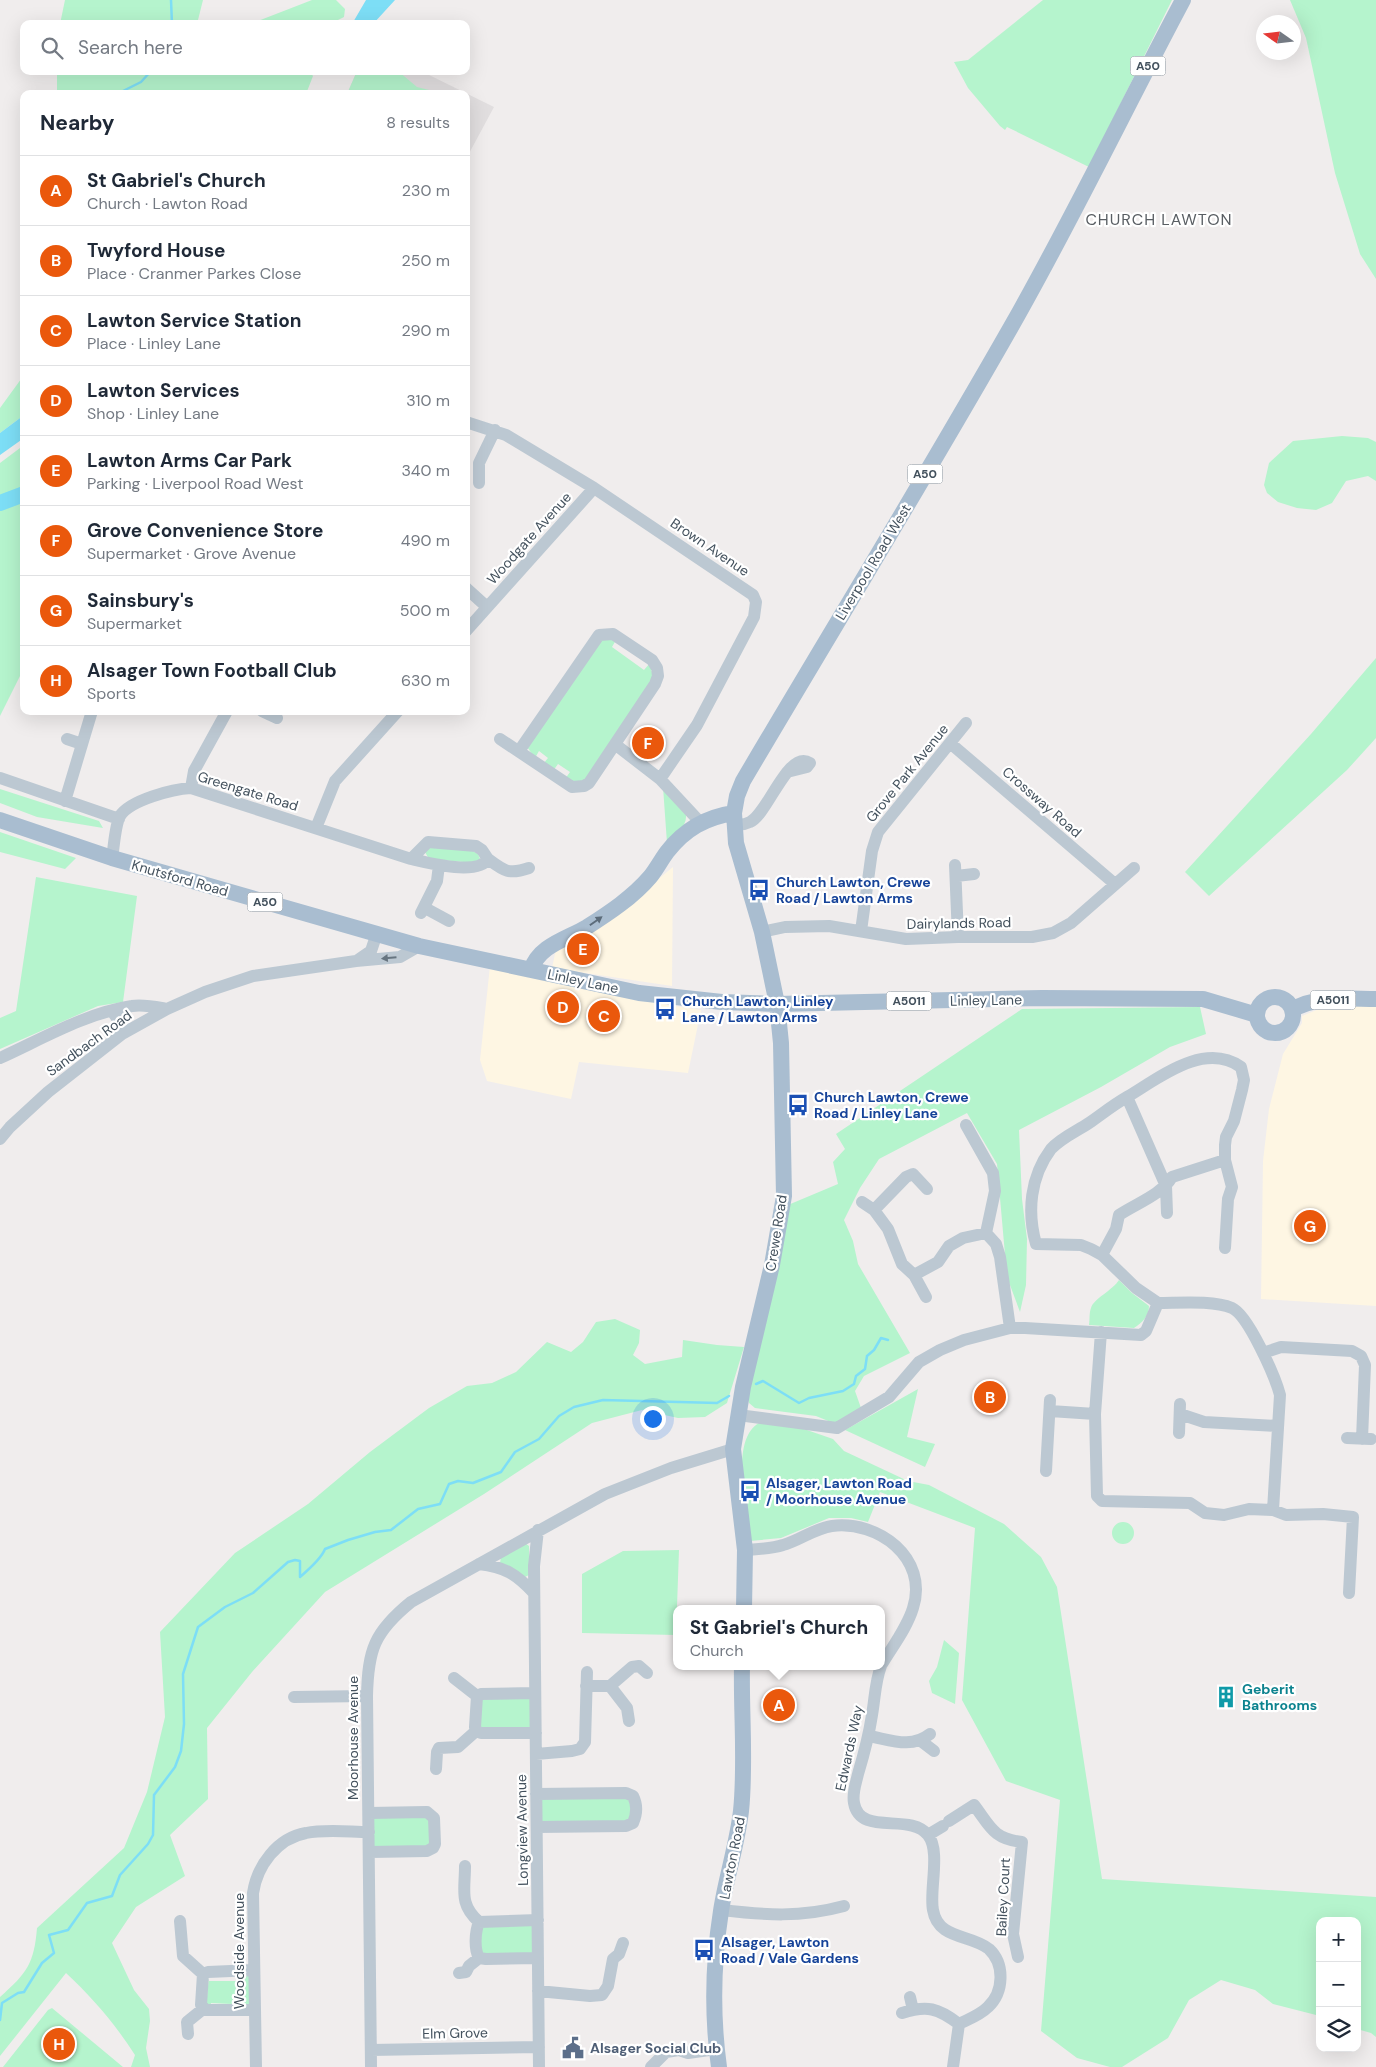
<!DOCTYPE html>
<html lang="en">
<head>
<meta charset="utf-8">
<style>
  :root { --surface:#fff; --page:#f2f2f3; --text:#1f2937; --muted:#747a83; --line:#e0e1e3; --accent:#ea580c }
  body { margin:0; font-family:"DM Sans",sans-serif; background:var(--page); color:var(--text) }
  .controls { position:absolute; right:15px; bottom:15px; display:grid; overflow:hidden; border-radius:10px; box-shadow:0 5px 20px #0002 }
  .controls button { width:45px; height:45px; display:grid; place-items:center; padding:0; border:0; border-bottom:1px solid var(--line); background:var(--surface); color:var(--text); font:25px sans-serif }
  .compass { position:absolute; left:1256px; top:15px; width:45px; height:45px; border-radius:50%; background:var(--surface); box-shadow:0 5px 20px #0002; rotate:284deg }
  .you { position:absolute; left:652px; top:1418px; width:18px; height:18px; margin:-12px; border:4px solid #fff; border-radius:50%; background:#1a73e8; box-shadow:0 0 0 8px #1a73e833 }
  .badge { display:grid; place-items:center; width:32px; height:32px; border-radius:50%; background:var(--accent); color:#fff; font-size:16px; font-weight:700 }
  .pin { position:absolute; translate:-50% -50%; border:2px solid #fff; box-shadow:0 1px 5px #0006 }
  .popup { position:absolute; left:673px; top:1605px; width:212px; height:65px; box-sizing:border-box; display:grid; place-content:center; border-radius:10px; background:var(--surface); filter:drop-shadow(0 1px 4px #0005); font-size:16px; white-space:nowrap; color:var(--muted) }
  .popup b { font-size:19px; color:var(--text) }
  .popup::after { content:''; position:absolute; left:50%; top:100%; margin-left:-10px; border:10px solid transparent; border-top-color:var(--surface) }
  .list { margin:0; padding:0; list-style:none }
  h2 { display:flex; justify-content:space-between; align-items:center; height:65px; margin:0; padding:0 20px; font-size:21px }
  h2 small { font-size:16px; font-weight:400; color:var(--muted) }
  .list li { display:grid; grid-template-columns:32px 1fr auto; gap:15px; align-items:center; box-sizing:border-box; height:70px; padding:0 20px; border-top:1px solid var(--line) }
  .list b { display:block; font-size:19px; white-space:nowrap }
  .list p { margin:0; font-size:16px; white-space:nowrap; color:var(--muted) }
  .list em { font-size:16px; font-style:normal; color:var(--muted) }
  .icon { flex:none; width:28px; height:28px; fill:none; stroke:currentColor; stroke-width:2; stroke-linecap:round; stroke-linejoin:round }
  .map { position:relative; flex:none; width:1376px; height:2067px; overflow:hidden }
  .search { position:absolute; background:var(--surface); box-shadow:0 5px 20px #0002; left:20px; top:20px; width:450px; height:55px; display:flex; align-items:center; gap:12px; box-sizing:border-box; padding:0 18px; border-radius:10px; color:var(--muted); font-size:19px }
  .panel { position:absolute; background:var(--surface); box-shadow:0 5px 20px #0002; left:20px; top:90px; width:450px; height:625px; border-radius:10px }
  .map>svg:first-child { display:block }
</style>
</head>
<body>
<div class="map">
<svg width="1376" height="2067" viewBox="0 0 1376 2067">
  <rect width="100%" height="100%" fill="#f0eded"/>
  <path fill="#fef6e3" d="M673 867 672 986 552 968 556 949 617 913Z
    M490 966 636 1000 701 1010 688 1073 579 1062 571 1099 487 1081 480 1060Z
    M1376 1003V1306L1261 1299 1263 1161 1269 1109 1283 1054 1302 1023V1016L1331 1004Z"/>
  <path fill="#e1dedf" d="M357 71H421L494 107 466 159V94H347Z"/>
  <path fill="#b5f4cd" d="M65 0H203L198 20 200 24H60Z
    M312 0H336L345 9 344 17 330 24H250Z
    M1043 0H1172L1089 167 1007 127 1005 130 1000 126 968 88 954 62 968 60Z
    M1290 0H1376V279L1360 254 1335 173 1306 38Z
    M57 71H309L313 76 306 94H57Z
    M357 71H398L417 87 445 94H347Z
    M24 375V415L0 433V408Z
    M1342 436 1368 438 1376 442V481L1368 476 1346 481 1332 503 1316 510 1297 508 1278 502 1267 493 1264 485 1269 463 1293 441Z
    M24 445V668L0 716V463Z
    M601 638 616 640 612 647 644 670 650 663 653 678 586 781 578 783 565 779 570 772 558 764 553 771 543 764 548 758 539 751 535 758 527 747Z
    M1376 658V738L1347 770 1209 896 1185 872 1311 734Z
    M663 787 686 815C687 827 675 835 667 843Z
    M0 789 99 821 103 828 37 817 0 803Z
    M0 832 76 858 65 869 0 852Z
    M432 846 473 851 478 854 480 859 475 863 429 859 425 852Z
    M36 877 137 896 123 1002 98 1006 0 1049V1018L16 1011Z
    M1200 1007 1206 1034 1170 1047 1101 1087 1019 1130 1022 1199 1027 1239 1026 1285 1020 1312 1007 1277 997 1164 967 1113 879 1159 860 1188 844 1220 853 1241 858 1264 910 1353 864 1376 855 1391 861 1408 838 1425 816 1416 755 1408 749 1403 748 1395 788 1205 838 1184 833 1162 845 1149 836 1134 1022 1009Z
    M1119 1280 1132 1293 1149 1306C1149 1316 1142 1323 1134 1328L1089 1325C1090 1319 1089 1313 1091 1308 1093 1299 1113 1290 1119 1280Z
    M615 1319 640 1330 639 1343 633 1355 645 1364 682 1357 683 1340 717 1345 744 1347 727 1403 705 1417 678 1418 642 1410 592 1423 484 1494 325 1592 252 1672 207 1728 208 1799 170 1835 185 1876 136 1907 112 1943 134 1990 149 2009 150 2021 146 2048 150 2067H131L135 2055C115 2024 93 1998 66 1973L0 2056V1997C27 1973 34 1964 37 1928L124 1848 147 1792 165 1717 160 1632 235 1553 308 1504 370 1452 429 1408 467 1386 492 1383 516 1372 547 1342 571 1352 583 1342 596 1322Z
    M918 1389 907 1437 935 1444 925 1467 845 1430Z
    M759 1423 804 1429 833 1439 844 1451 908 1481 929 1485 1004 1524 1041 1557 1057 1587 1102 1879 1376 1897V2037L1371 2033 1357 2029V1921H1320V2016L1273 2004 1255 1990 1221 1980 1189 2000 1168 2038 1122 2067H1110L1077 2058 1041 2031 1060 1800 1006 1781 962 1700 975 1528 880 1492 868 1522 851 1518H829L781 1538 750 1541C747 1512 729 1440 759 1423Z
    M1112 1533a11 11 0 1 1 22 0a11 11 0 1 1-22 0Z
    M525 1543 529 1546V1575L525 1577 500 1563 501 1557Z
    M679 1550 676 1635 582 1633V1574L623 1551Z
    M944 1640 959 1653 955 1704 932 1693 929 1681 937 1667Z
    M531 1696V1730L479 1729 478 1700Z
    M540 1797 631 1798V1821L540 1824Z
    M372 1816H430V1846L373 1849Z
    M534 1923V1956L481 1955V1924Z
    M239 1975H249L252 2005 211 2003 210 2008 206 2007 209 1976V1981H239Z
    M52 2008 123 2067H124H3L48 2010Z"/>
  <path fill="#7ddef6" d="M366 0H395L373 24H352Z
    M24 415V438L0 455V433Z"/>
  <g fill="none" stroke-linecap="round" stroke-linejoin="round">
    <path stroke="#7ddef6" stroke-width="2.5" d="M171 0 172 24
      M117 94 141 82 151 71
      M756 1384 763 1381 799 1403 809 1398 843 1391 854 1384 856 1376 865 1369 867 1356 874 1350 881 1338 888 1340
      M0 2020 2 2003 18 1993 24 1992 42 1963 54 1953 49 1935 68 1930 87 1903 112 1896 120 1875 148 1844 153 1835 154 1795 175 1767 181 1751 184 1724 183 1674 198 1627 225 1607 253 1593 288 1562 295 1560 300 1561V1577C307 1571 322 1557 325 1549L348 1540 375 1532 391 1530 418 1509 440 1504 449 1484 458 1481 473 1483 501 1472 515 1452 539 1439 559 1416 574 1407 603 1400 717 1403 729 1396"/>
    <path stroke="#7ddef6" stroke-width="16" d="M0 503 24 494"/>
    <path stroke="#bcc8d2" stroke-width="12" d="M466 422 506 435 594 488 753 595 756 602 754 617 697 725 660 779
      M479 483V463L495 430
      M466 588 487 607
      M466 631 594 488
      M262 711 277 718
      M67 739 82 744
      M500 739 572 787 584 786 589 783 655 684 658 676 657 668 652 660 613 634 599 635 519 751
      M950 743 1115 884
      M616 745 660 779 700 822
      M0 778 119 819
      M191 788 194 771 227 711
      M65 801 92 711
      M734 824C739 825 746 824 750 822 768 814 788 749 810 763L807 767 787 772
      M316 828 335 781 398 711
      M112 858C114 847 115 825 120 816 130 800 173 789 191 788L411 859C428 863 478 876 488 859L482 850 476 846 428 842 411 859
      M488 859C504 871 509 875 529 868
      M955 865 958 937
      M956 876 974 874
      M425 908 449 921
      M421 913 437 881 439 865
      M861 931 872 851 878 832 966 723
      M762 932 785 927 829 926 906 939 958 937H1032L1053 933 1071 923 1134 868
      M358 960 371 951 377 933
      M112 1011 119 1021 122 1034
      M0 1058C42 1039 86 1013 132 1006 143 1004 156 1007 167 1009
      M1127 1097C1113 1105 1102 1114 1089 1123 1077 1131 1061 1138 1051 1149 1030 1177 1027 1212 1036 1244L1081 1245 1091 1249 1102 1255 1136 1288 1158 1303
      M966 1125 993 1173 995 1191 986 1233
      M0 1139 10 1127 48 1092 122 1034 167 1009 205 992 253 976 356 961 400 957 419 946
      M862 1202 874 1210 888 1229 902 1264 914 1275 938 1262 949 1246 963 1238 986 1233 996 1244 1000 1257 1010 1328
      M874 1210 906 1177 913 1174 927 1189
      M1167 1213 1166 1186 1127 1097C1159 1078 1204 1041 1241 1067L1244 1080 1242 1090 1234 1121 1226 1137 1225 1145V1160L1232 1187 1228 1199 1225 1248
      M1102 1255 1116 1229 1119 1215C1137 1203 1161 1195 1172 1177L1225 1160
      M914 1275 926 1297
      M1101 1332 1095 1414 1097 1496 1102 1501 1190 1503 1205 1513 1224 1515 1249 1509 1273 1510 1286 1515 1323 1514 1353 1517 1349 1593
      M1263 1353 1281 1347 1352 1351 1361 1356 1365 1365 1362 1439
      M1050 1411 1095 1414
      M1180 1414 1204 1422 1278 1426
      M738 1415 837 1428 889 1397 919 1362 940 1350 964 1340 1010 1328H1025L1141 1335 1146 1331 1158 1303C1179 1303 1213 1300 1232 1308 1248 1315 1275 1376 1280 1395L1273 1510
      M1179 1433 1180 1404
      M1347 1438 1371 1439
      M1046 1471 1050 1400
      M538 1530 534 1566 539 2067
      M745 1550C757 1549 771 1549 783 1545 799 1541 815 1528 832 1526 878 1520 929 1558 913 1608 907 1628 892 1647 882 1664
      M479 1564C505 1567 516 1574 534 1593
      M881 1666C875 1682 875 1698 872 1715 869 1735 864 1754 858 1774 856 1783 852 1793 854 1803 860 1837 910 1812 928 1835 941 1851 929 1891 933 1910 938 1940 971 1934 989 1949 1005 1964 1004 1992 988 2007 980 2015 969 2019 959 2024
      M454 1678 477 1696
      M586 1686H610L632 1667 639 1666 647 1673
      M610 1686 627 1708 629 1721
      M535 1693 481 1694 477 1696 475 1727 476 1731 481 1733H536
      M294 1697 367 1696
      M869 1736C891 1740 911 1749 930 1734
      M921 1741 934 1751
      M536 1754 572 1751 580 1749 585 1742 587 1672
      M436 1769 437 1752 439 1748 458 1747 476 1731
      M536 1794 626 1793 633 1796C637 1804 637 1814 633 1823L626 1826 537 1827
      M369 1813 427 1812 434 1818 435 1844 433 1848 427 1851 370 1852
      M949 1821 974 1805C990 1826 993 1839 1022 1842L1013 1934 1018 1957
      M928 1835 943 1826
      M465 1866C465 1891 459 1904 479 1922
      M721 1910C765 1915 800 1918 844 1906
      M538 1920 479 1922C475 1932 474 1949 479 1958L486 1959 538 1958
      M180 1921 183 1956 203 1974
      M254 1970 208 1972 203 1974 201 2005 206 2010H255
      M459 1973 466 1972 469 1966 479 1958
      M538 1991 590 1996 602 1995 608 1986 613 1959 619 1954 623 1943
      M910 1997 913 2010
      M902 2013C927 2005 938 2008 959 2024
      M188 2034 187 2022 203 2009
      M371 2050 539 2047
      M256 2067 253 1893C257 1866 277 1838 306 1833 325 1829 350 1832 369 1832
      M371 2067 367 1696C368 1650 374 1632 411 1602L605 1494 671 1468 733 1449
      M651 2067 666 2052 679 2050 688 2053 716 2049
      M953 2067 959 2024"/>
    <path stroke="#a9bdd0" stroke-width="16" d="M0 820 112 858 419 946 639 993 722 1002 777 1004 1042 998 1203 999 1257 1015
      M531 970C539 945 567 939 587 927 609 913 633 897 650 877 656 870 661 860 667 852 685 829 706 817 734 813
      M1257 1015a18 18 0 1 1 36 0a18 18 0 1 1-36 0Z
      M1292 1010C1317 995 1348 999 1376 999
      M744 1609 745 1550 733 1449 743 1387 772 1265 784 1196 781 1043 777 1004 762 932 736 843 734 813 737 796 743 781C832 630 924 480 1011 327 1072 220 1125 109 1183 0
      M719 2067C712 2016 713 1962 721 1911 726 1878 737 1845 741 1811 746 1763 741 1714 742 1666"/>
  </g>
  <defs><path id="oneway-solid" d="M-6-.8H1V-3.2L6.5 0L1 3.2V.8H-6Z" transform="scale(1.25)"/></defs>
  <use fill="#5c6c7a" href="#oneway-solid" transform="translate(596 921) rotate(-35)"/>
  <use fill="#677580" href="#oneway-solid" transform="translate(389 958) rotate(175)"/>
  <defs>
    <g id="bus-bare" transform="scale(1.725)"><path d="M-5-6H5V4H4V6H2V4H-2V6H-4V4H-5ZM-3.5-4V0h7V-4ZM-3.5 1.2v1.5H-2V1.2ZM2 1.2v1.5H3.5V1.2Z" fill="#1a4fb4" stroke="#fff" stroke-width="2.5" paint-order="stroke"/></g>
    <g id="building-bare" transform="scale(1.725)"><path d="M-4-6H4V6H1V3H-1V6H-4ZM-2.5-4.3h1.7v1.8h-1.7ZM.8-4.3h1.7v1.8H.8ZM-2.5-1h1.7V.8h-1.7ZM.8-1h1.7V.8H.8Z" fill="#0f9aa8" stroke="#fff" stroke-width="2.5" paint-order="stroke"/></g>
    <g id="civic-bare" transform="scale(1.725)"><path d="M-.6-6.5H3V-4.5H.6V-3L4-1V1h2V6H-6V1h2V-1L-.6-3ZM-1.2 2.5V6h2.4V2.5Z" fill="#5c6f8a" stroke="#fff" stroke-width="2.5" paint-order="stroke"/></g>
  </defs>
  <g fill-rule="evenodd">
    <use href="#bus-bare" x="759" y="890"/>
    <use href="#bus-bare" x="665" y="1009"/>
    <use href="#bus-bare" x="798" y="1105"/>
    <use href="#bus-bare" x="750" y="1491"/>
    <use href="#building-bare" x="1226" y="1697"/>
    <use href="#bus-bare" x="704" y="1950"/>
    <use href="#civic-bare" x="573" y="2048"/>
  </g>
  <g text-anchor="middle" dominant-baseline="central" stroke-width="4.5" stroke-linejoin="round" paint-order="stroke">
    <g fill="#fff" stroke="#7b858e" stroke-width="1">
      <rect x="1130.5" y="56.5" width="35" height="19" rx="4"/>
      <rect x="907.5" y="464.5" width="35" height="19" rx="4"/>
      <rect x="247.5" y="892.5" width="35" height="19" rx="4"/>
      <rect x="1310.5" y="990.5" width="45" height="19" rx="4"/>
      <rect x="886.5" y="991.5" width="45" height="19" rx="4"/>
    </g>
    <g font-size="12" font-weight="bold" fill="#43515d">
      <text x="1148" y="66">A50</text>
      <text x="925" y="474">A50</text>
      <text x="265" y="902">A50</text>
      <text x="1333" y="1000">A5011</text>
      <text x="909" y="1001">A5011</text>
    </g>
    <g font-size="14" fill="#43515d" stroke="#fff">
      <text transform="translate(529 538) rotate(-48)">Woodgate Avenue</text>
      <text transform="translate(710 547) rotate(34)">Brown Avenue</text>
      <text transform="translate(873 562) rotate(-59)">Liverpool Road West</text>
      <text transform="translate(907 773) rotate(-51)">Grove Park Avenue</text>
      <text transform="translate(248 791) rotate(17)">Greengate Road</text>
      <text transform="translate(1042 802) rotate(41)">Crossway Road</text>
      <text transform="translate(180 878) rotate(16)">Knutsford Road</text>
      <text transform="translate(959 923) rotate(-1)">Dairylands Road</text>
      <text transform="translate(583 981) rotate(12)">Linley Lane</text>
      <text transform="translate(986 1000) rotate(-1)">Linley Lane</text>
      <text transform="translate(89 1043) rotate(-36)">Sandbach Road</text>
      <text transform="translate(776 1233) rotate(-81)">Crewe Road</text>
      <text transform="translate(353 1738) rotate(-90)">Moorhouse Avenue</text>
      <text transform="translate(849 1748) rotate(-78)">Edwards Way</text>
      <text transform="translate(522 1830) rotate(-91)">Longview Avenue</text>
      <text transform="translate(732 1858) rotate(-79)">Lawton Road</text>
      <text transform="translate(1003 1897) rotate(-87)">Bailey Court</text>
      <text transform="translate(239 1951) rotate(-90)">Woodside Avenue</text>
      <text transform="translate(455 2033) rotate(-1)">Elm Grove</text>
    </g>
    <g font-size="14" font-weight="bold" fill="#164399" stroke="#fff" text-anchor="start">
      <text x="776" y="882">Church Lawton, Crewe<tspan x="776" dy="16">Road / Lawton Arms</tspan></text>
      <text x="682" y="1001">Church Lawton, Linley<tspan x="682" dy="16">Lane / Lawton Arms</tspan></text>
      <text x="814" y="1097">Church Lawton, Crewe<tspan x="814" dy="16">Road / Linley Lane</tspan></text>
      <text x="766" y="1483">Alsager, Lawton Road<tspan x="766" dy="16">/ Moorhouse Avenue</tspan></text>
      <text x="721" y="1942">Alsager, Lawton<tspan x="721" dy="16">Road / Vale Gardens</tspan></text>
    </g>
    <g font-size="14" font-weight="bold" fill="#0d838f" stroke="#fff" text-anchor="start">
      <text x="1242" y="1689">Geberit<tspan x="1242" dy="16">Bathrooms</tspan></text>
    </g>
    <g font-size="14" font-weight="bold" fill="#4e5e75" stroke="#fff" text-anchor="start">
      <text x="590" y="2048">Alsager Social Club</text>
    </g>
    <g font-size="16" letter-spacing="1" fill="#595e63" stroke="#fff">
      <text x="1159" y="219">CHURCH LAWTON</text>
    </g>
  </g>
</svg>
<div class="controls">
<button>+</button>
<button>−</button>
<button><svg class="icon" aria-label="layers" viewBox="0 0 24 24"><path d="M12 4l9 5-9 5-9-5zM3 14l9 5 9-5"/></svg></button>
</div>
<svg class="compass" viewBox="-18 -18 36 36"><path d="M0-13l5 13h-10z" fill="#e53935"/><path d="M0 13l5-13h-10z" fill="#747a83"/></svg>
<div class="you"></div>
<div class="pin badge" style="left:779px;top:1705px">A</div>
<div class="popup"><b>St Gabriel's Church</b>Church</div>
<div class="pin badge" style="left:990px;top:1397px">B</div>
<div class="pin badge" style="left:604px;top:1016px">C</div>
<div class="pin badge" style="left:563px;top:1007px">D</div>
<div class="pin badge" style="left:583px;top:949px">E</div>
<div class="pin badge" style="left:648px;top:743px">F</div>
<div class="pin badge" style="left:1310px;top:1226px">G</div>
<div class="pin badge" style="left:59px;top:2044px">H</div>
<div class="search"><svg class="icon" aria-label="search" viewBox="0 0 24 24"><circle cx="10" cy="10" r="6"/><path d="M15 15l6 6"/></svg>Search here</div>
<section class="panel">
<h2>Nearby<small>8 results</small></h2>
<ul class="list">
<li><span class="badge">A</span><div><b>St Gabriel's Church</b><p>Church · Lawton Road</p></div><em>230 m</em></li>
<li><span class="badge">B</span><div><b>Twyford House</b><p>Place · Cranmer Parkes Close</p></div><em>250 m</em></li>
<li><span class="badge">C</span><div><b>Lawton Service Station</b><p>Place · Linley Lane</p></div><em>290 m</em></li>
<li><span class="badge">D</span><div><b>Lawton Services</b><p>Shop · Linley Lane</p></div><em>310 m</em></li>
<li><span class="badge">E</span><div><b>Lawton Arms Car Park</b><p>Parking · Liverpool Road West</p></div><em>340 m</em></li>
<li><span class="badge">F</span><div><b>Grove Convenience Store</b><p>Supermarket · Grove Avenue</p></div><em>490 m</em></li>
<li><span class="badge">G</span><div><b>Sainsbury's</b><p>Supermarket</p></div><em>500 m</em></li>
<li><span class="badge">H</span><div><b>Alsager Town Football Club</b><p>Sports</p></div><em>630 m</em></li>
</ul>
</section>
</div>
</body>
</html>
